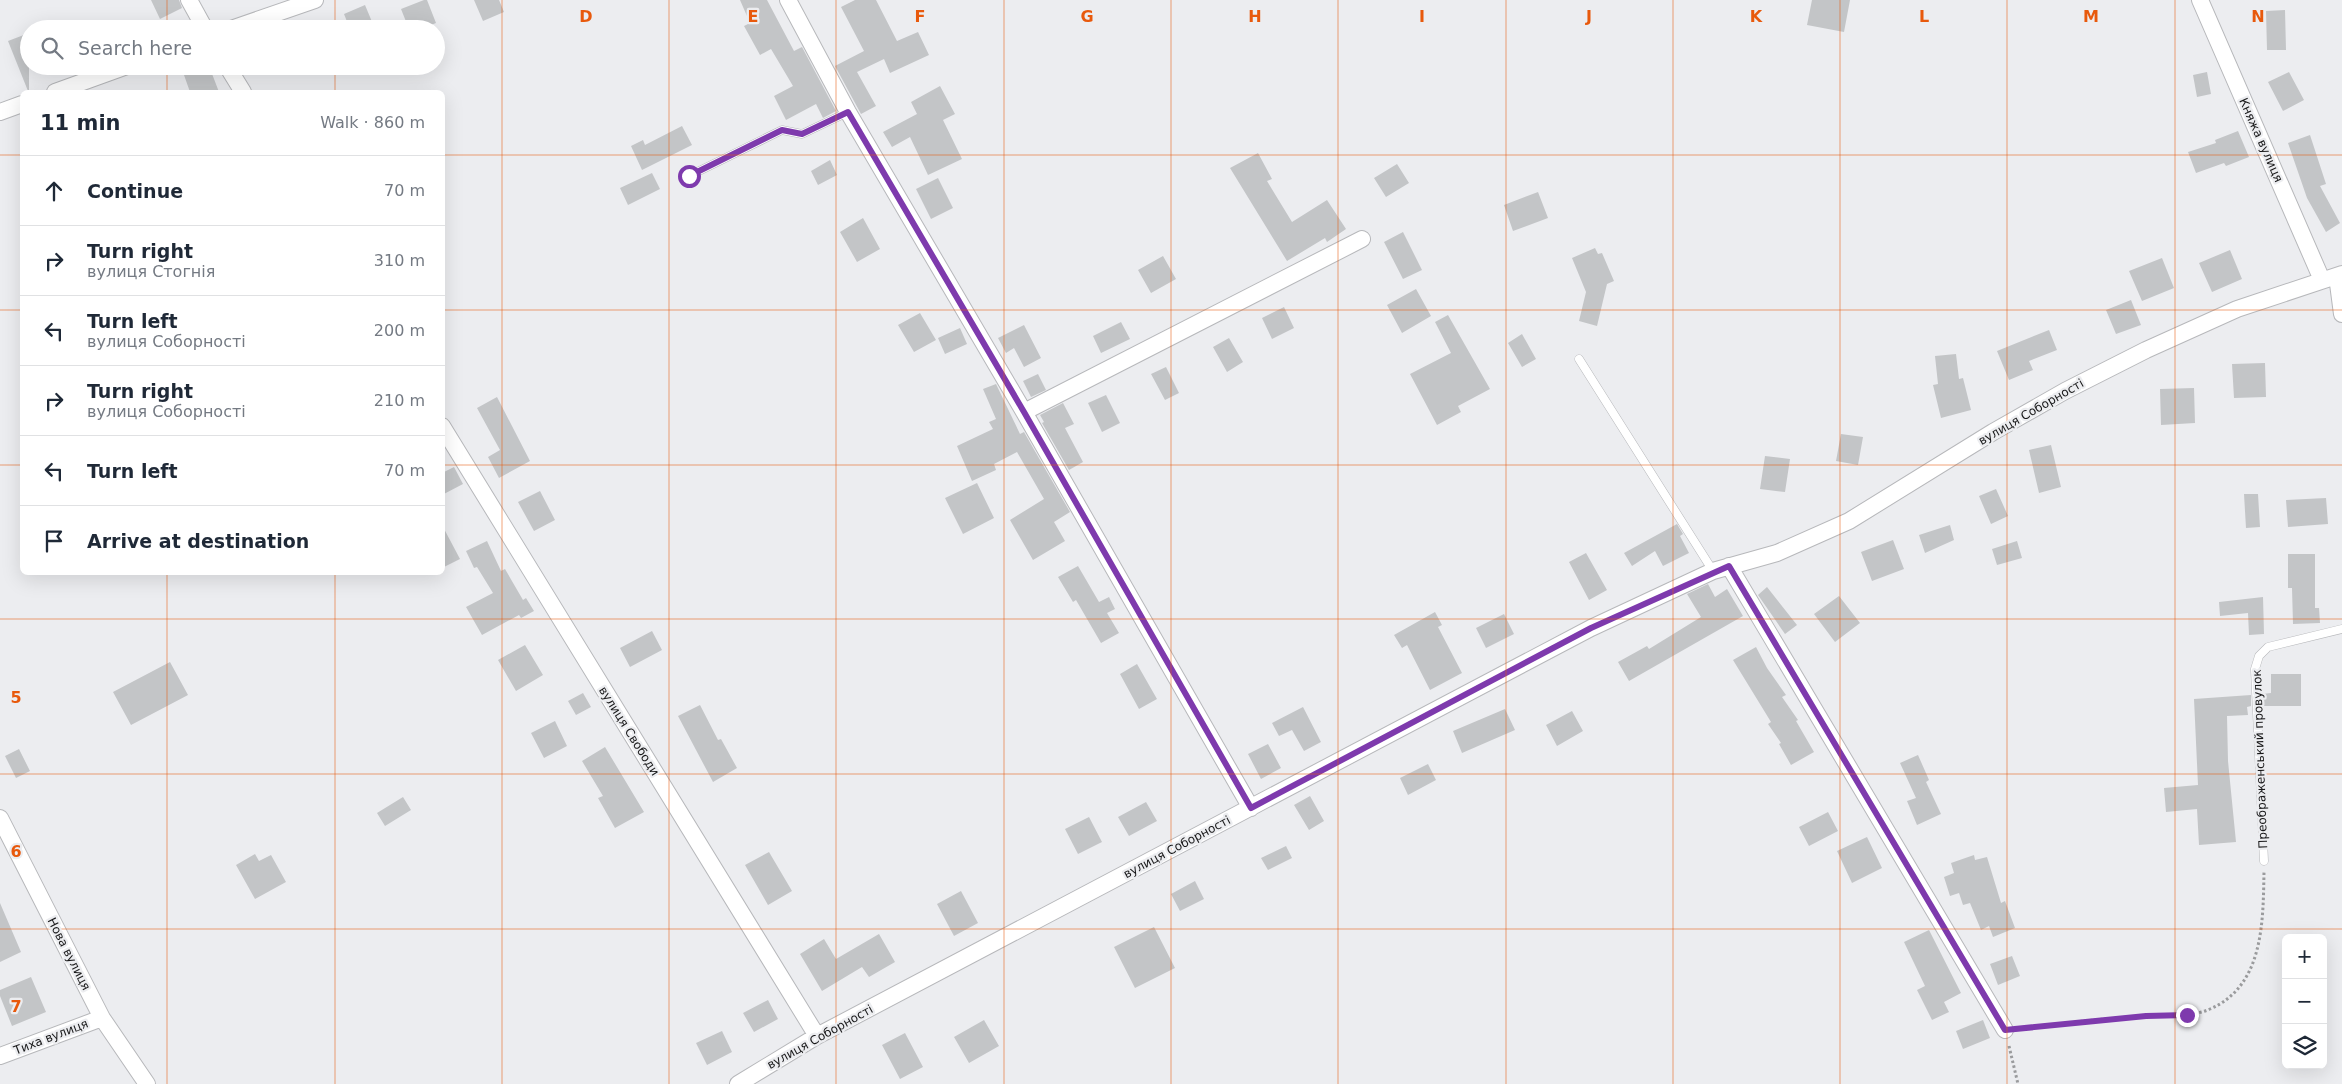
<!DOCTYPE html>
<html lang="en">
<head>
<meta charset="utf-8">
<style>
  :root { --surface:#fff; --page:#f6f6f7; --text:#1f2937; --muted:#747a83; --line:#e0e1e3 }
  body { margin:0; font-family:"DejaVu Sans",sans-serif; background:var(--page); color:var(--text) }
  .controls { position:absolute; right:15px; bottom:15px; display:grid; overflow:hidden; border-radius:8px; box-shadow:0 5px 20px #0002 }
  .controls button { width:45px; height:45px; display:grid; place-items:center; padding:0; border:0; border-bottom:1px solid var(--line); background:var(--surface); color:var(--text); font:25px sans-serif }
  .stop { position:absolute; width:15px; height:15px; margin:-11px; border:4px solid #7e3aad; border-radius:50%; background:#fff }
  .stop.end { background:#7e3aad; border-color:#fff; box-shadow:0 1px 5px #0008 }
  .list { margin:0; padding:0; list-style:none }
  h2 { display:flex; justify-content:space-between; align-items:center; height:65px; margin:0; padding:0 20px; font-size:21px }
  h2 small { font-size:16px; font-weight:400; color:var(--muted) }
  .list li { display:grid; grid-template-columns:32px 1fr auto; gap:15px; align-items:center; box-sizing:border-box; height:70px; padding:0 20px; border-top:1px solid var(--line) }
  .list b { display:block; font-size:19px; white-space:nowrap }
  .list p { margin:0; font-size:16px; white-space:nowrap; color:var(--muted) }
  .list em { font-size:16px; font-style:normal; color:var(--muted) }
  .icon { flex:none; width:28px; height:28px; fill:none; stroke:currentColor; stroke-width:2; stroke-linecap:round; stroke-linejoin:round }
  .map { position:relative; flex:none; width:2342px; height:1084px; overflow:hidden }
  .search { position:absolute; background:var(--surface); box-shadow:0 5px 20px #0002; left:20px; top:20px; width:425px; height:55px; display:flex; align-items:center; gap:12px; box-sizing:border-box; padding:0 18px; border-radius:28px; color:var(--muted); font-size:19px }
  .panel { position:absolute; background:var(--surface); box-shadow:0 5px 20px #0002; left:20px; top:90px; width:425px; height:485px; border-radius:8px }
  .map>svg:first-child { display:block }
</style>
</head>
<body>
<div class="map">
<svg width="2342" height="1084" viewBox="0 0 2342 1084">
  <rect width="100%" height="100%" fill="#ecedf0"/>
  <path fill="#c3c5c7" d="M151 0H179L182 8 160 19Z
    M424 0H427L436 23 421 29H409L401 9Z
    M474 0H499L504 12 483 21Z
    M740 0H767L794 51 802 47 836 111 823 118 816 104 786 120 774 96 793 86 771 49 760 55 744 26 750 23Z
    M855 0H876L897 41 918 32 929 55 890 73 884 59 857 72 876 106 861 114 835 66 864 51 841 7Z
    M1812 0H1850L1844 32 1807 25Z
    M365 5 375 29H350L344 14Z
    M2285 10 2286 50H2267L2266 11Z
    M29 33V91H28L8 41Z
    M209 66 219 92H190L184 75Z
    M2207 72 2211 94 2197 97 2193 75Z
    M2289 72 2304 100 2283 111 2268 82Z
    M940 86 955 114 943 120 962 159 928 175 910 137 892 147 883 132 917 114 911 102Z
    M682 126 692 145 642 170 631 146 643 140 645 145Z
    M2238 131 2249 157 2226 166 2224 163 2196 173 2188 152 2216 143 2215 140Z
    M2310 135 2326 184 2320 186 2340 223 2326 232 2307 198 2288 143Z
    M1258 153 1272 179 1267 181 1292 222 1327 200 1346 229 1327 242 1325 238 1287 261 1230 168Z
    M830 160 837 175 818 185 811 171Z
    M1397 164 1409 183 1386 197 1374 178Z
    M652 173 660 189 628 205 620 188Z
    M938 178 953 208 931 219 916 189Z
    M1538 192 1548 218 1513 231 1504 205Z
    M863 218 880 249 857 262 840 232Z
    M1403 232 1422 270 1403 279 1384 242Z
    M1595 248 1598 254 1602 253 1614 281 1607 284 1597 326 1579 321 1586 292 1572 258Z
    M2230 250 2242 279 2212 292 2199 263Z
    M1163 256 1176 279 1151 293 1138 270Z
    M2162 258 2174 288 2142 301 2129 271Z
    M1416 289 1431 316 1402 333 1387 305Z
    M2131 300 2141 325 2116 334 2106 310Z
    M1284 307 1294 328 1272 339 1262 318Z
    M920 313 936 340 914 352 898 325Z
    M1448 315 1490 389 1458 406 1461 412 1437 425 1410 374 1451 353 1435 322Z
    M1121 322 1130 339 1101 353 1093 336Z
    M1024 325 1041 358 1024 367 1014 348 1006 353 998 338Z
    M960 328 967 344 945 354 938 338Z
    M2049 330 2057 350 2029 361 2033 370 2009 380 1997 351Z
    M1522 334 1536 359 1522 367 1508 343Z
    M1229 338 1243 362 1227 372 1213 347Z
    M1956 354 1959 379 1963 378 1971 410 1941 418 1933 385 1938 384 1935 356Z
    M2265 363 2266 397 2234 398 2232 364Z
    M1166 367 1179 393 1165 400 1151 374Z
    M1038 374 1046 390 1031 397 1023 381Z
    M996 384 1020 434 1024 432 1070 512 1054 522 1065 541 1033 560 1010 520 1044 499 1017 452 994 464 996 470 972 481 957 446 993 429 989 422 996 419 983 389Z
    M2194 388 2195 423 2161 425 2160 389Z
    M1106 395 1120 423 1102 432 1088 403Z
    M497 397 530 461 499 478 488 457 500 450 477 408Z
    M1063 403 1074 424 1065 428 1083 462 1069 470 1042 423 1044 422 1040 415Z
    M1841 434 1863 437 1858 465 1836 461Z
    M2051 445 2061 487 2039 493 2029 450Z
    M1765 456 1790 459 1785 492 1760 489Z
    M454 467 463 484 442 495V473Z
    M977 483 994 518 963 534 945 498Z
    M1996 489 2008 516 1991 524 1979 496Z
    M540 491 555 520 534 531 518 502Z
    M2244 494H2258L2260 527 2246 528Z
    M2326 498 2328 524 2288 527 2286 500Z
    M1677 524 1683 534 1680 536 1689 553 1663 566 1655 551 1632 566 1624 553Z
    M442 525 460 559 442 568Z
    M1950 525 1954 540 1925 553 1919 535Z
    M1893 540 1904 569 1872 581 1861 552Z
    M487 541 501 571 505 569 523 600 526 598 534 611 521 618 519 615 482 635 466 607 493 593 477 567 474 568 466 551Z
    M2017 541 2022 558 1997 565 1992 549Z
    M1586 553 1607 590 1589 600 1569 562Z
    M2288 554H2315V608H2319L2320 623 2293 624 2292 588H2288Z
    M1078 566 1099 602 1109 597 1115 609 1107 613 1119 633 1101 643 1076 600 1073 602 1058 577Z
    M1708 584 1715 597 1727 589 1743 616 1629 681 1618 662 1647 646 1649 649 1701 617 1687 594Z
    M1767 587 1797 625 1785 634 1758 595Z
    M1839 596 1860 623 1835 642 1814 614Z
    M2263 597 2264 634 2249 635 2248 613 2220 616 2219 602Z
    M1435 612 1442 625 1438 627 1462 673 1430 690 1407 645 1402 648 1394 635Z
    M1504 614 1514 634 1486 648 1476 628Z
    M652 631 662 650 630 667 620 648Z
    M525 645 543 675 516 691 498 660Z
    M1756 647 1767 668 1786 695 1782 697 1798 720 1796 721 1814 752 1791 765 1779 744 1781 743 1768 724 1771 722 1733 660Z
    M170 662 188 695 131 725 113 692Z
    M1137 664 1157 699 1139 709 1120 674Z
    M2271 674H2301V706H2262V694L2271 693Z
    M583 693 591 707 576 715 568 701Z
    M2251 695V706L2247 707 2248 715 2227 716 2228 761 2236 842 2199 845 2197 809 2166 812 2164 788 2198 785 2194 699Z
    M700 705 718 740 721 739 737 768 713 782 678 716Z
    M1303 707 1321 742 1304 751 1292 730 1279 736 1272 723Z
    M1505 709 1515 730 1462 753 1453 731Z
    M1572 711 1583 731 1557 746 1546 725Z
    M555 721 567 746 544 758 531 733Z
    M1268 744 1281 768 1261 779 1248 754Z
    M605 747 644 812 615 828 598 798 603 796 582 761Z
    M19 749 30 771 16 778 5 756Z
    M1918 755 1929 780 1926 782 1941 814 1917 825 1907 801 1916 798 1900 763Z
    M1428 764 1436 780 1408 795 1400 778Z
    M1310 796 1324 821 1309 830 1294 805Z
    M403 797 411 810 385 826 377 813Z
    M1146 802 1157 821 1129 836 1118 817Z
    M1828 812 1838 831 1809 846 1799 827Z
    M1089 817 1102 842 1078 854 1065 829Z
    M1867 837 1882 868 1852 883 1837 851Z
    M1286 846 1292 858 1268 870 1261 858Z
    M769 852 792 891 768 905 745 865Z
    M255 854 259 861 271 855 286 882 255 899 236 865Z
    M1974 855 1975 860 1987 857 2001 903 2005 901 2015 928 1993 937 1989 926 1981 930 1970 903 1963 905 1959 893 1950 896 1944 877 1954 873 1951 863Z
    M1195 881 1204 899 1180 911 1171 894Z
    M961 891 978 923 954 936 937 904Z
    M0 903 21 952 0 962Z
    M1154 927 1175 968 1135 988 1114 947Z
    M1929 930 1961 993 1944 1002 1949 1012 1932 1020 1917 990 1925 986 1904 942Z
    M879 934 895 962 869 977 862 967 822 991 800 954 824 939 836 959Z
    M2012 956 2020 976 1998 985 1990 964Z
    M31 977 46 1012 12 1026 0 996V990Z
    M768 1000 778 1019 754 1032 743 1013Z
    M984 1020 999 1046 969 1063 954 1037Z
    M1983 1020 1990 1038 1963 1049 1956 1031Z
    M722 1031 732 1052 707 1065 696 1043Z
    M905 1033 923 1067 900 1079 882 1045Z"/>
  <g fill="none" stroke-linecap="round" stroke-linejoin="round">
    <g stroke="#b7b8bb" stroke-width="9">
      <path id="lane" d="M689 176 782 130 802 134 848 112
        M1579 359 1713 571
        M2264 861 2255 669 2259 656 2268 647 2342 629"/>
    </g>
    <g stroke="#b7b8bb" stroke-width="18">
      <path id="street" d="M189 0 205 29
        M788 0 848 112 1024 412 1251 808
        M2200 0 2322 280
        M231 29 315 0
        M227 66 243 92
        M55 92 127 66
        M0 112 22 104
        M2337 276 2342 314
        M1024 412 1362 239
        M442 426 817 1036
        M1729 566 2005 1030
        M0 818 102 1018 147 1084
        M0 1056 102 1018
        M738 1084 817 1036 1591 628 1713 571 1777 553 1849 521 1993 432 2065 391 2146 350 2237 309 2342 274"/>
    </g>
    <path stroke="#9a9b9d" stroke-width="3" stroke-dasharray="2.5 2.5" stroke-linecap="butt" d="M2020 1028C2062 1024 2104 1018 2146 1016 2167 1014 2190 1018 2210 1009 2264 986 2263 921 2264 872
      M2009 1046 2018 1084"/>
    <use href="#lane" stroke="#fff" stroke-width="8"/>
    <use href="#street" stroke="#fff" stroke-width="16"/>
  </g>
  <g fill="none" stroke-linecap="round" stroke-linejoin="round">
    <path stroke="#7e3aad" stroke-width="6" d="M689 176 782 130 802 134 848 112 1024 412 1251 808 1591 628 1729 566 2005 1030 2146 1016 2187 1015"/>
  </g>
  <path fill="none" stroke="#e8590c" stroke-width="1" stroke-opacity="0.55" d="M167 0V29M335 0V29M502 0V1084M669 0V1084M836 0V1084M1004 0V1084M1171 0V1084M1338 0V1084M1506 0V1084M1673 0V1084M1840 0V1084M2007 0V1084M2175 0V1084M167 66V92M335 66V92M0 155H22M442 155H2342M0 310H22M442 310H2342M0 465H22M442 465H2342M167 572V1084M335 572V1084M0 619H2342M0 774H2342M0 929H2342"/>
  <g text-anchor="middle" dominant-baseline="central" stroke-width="4.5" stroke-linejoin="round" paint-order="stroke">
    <g font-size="12" fill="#181819" stroke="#ecedf0">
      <text transform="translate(2261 140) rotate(66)">Княжа вулиця</text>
      <text transform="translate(2031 412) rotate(-30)">вулиця Соборності</text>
      <text transform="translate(629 731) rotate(58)">вулиця Свободи</text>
      <text transform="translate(2260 759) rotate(-92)">Преображенський провулок</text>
      <text transform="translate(1177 847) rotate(-28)">вулиця Соборності</text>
      <text transform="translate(69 954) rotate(63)">Нова вулиця</text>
      <text transform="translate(51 1037) rotate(-21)">Тиха вулиця</text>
      <text transform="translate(820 1037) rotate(-29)">вулиця Соборності</text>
    </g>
  </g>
  <g font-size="16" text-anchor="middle" font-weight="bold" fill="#e8590c" stroke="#ecedf0" stroke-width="4.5" stroke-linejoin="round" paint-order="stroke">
    <text x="586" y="22">D</text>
    <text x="753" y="22">E</text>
    <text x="920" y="22">F</text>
    <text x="1087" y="22">G</text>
    <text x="1255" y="22">H</text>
    <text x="1422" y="22">I</text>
    <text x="1589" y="22">J</text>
    <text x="1756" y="22">K</text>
    <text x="1924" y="22">L</text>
    <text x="2091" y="22">M</text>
    <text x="2258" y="22">N</text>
    <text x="16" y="703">5</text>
    <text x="16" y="857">6</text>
    <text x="16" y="1012">7</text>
  </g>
</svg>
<div class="controls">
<button>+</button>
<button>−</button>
<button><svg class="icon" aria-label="layers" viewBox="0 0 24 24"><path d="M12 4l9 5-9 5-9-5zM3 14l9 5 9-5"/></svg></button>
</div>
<div class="stop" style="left:689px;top:176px"></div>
<div class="stop end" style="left:2187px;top:1015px"></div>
<div class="search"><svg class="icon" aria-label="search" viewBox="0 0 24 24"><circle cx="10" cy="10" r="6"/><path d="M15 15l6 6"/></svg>Search here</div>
<section class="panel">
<h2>11 min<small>Walk · 860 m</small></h2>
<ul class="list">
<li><svg class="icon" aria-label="ahead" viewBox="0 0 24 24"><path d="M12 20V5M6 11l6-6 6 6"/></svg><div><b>Continue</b></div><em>70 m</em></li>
<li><svg class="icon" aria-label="right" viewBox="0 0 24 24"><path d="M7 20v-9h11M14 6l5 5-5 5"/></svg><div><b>Turn right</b><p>вулиця Стогнія</p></div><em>310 m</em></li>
<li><svg class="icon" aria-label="left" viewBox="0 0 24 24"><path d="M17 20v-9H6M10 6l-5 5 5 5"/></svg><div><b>Turn left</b><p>вулиця Соборності</p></div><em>200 m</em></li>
<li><svg class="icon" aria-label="right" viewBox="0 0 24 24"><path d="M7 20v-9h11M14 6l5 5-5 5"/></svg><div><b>Turn right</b><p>вулиця Соборності</p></div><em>210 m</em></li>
<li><svg class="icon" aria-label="left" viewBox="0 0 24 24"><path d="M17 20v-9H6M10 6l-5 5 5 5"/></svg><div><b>Turn left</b></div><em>70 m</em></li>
<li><svg class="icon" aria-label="arrive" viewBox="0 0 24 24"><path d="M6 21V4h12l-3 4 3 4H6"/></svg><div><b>Arrive at destination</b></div></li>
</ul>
</section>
</div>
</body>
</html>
